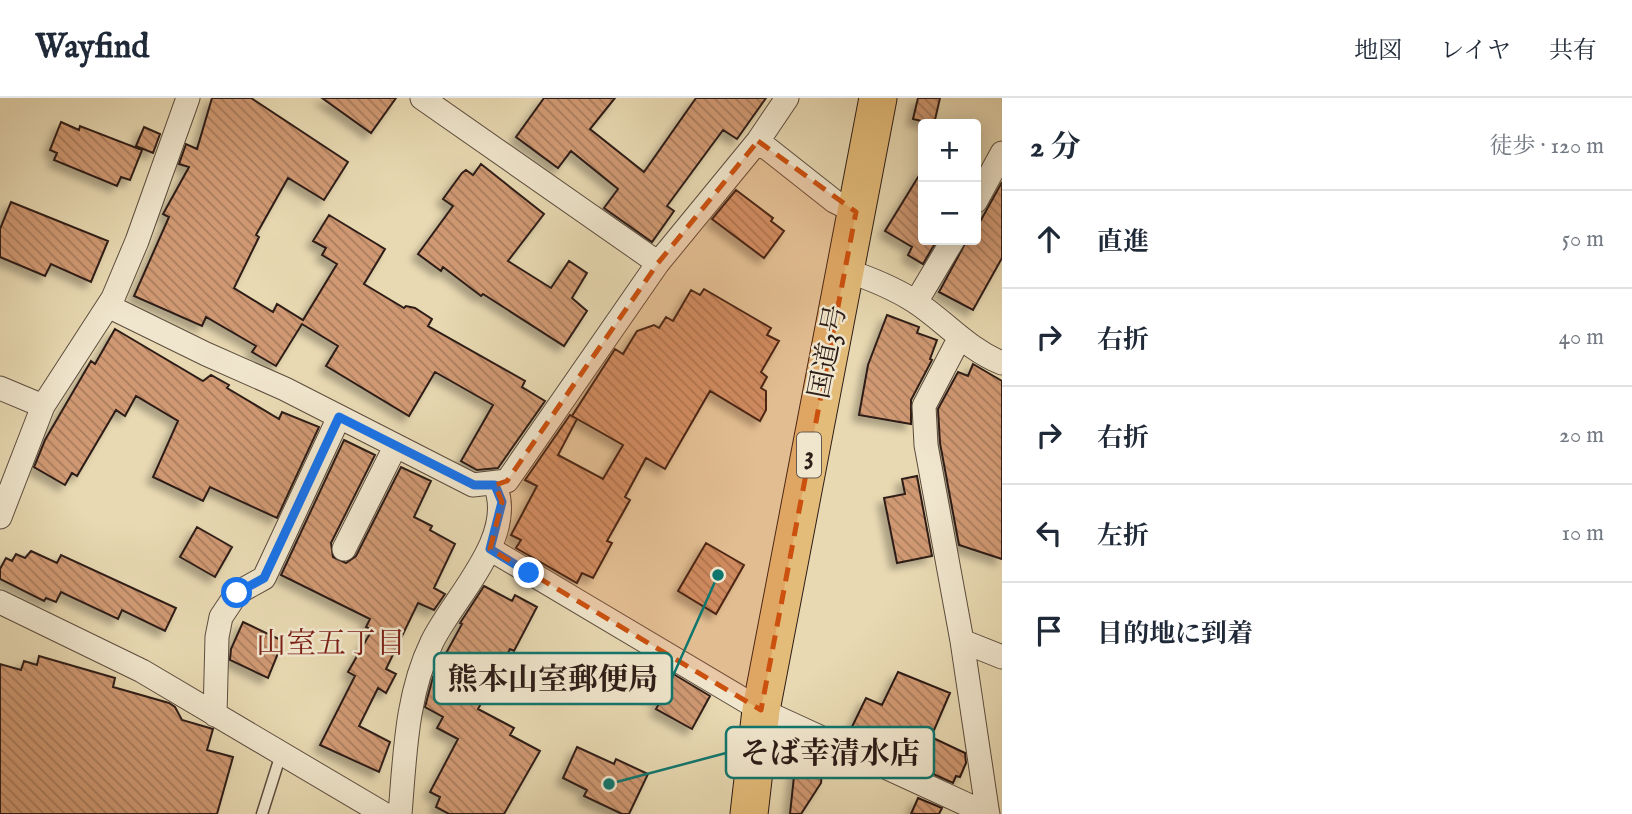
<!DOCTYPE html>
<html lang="ja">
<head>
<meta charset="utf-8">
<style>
  :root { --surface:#fff; --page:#f2f2f3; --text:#1f2937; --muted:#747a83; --line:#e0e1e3 }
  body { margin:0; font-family:"IM FELL English","Noto Serif JP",serif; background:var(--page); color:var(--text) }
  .controls { position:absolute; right:21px; top:21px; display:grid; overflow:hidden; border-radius:7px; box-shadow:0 4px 18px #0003 }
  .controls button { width:63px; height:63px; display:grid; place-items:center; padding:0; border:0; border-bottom:2px solid var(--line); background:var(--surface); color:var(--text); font:35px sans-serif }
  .stop { position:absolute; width:21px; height:21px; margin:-16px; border:5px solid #1a73e8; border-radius:50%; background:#fff }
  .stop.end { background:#1a73e8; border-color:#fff; box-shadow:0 2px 7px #0008 }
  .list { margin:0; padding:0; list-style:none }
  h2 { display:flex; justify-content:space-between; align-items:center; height:91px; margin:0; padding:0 28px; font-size:30px }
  h2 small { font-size:23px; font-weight:400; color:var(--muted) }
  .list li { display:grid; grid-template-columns:46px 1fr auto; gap:21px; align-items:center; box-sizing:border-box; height:98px; padding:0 28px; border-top:2px solid var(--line) }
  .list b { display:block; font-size:26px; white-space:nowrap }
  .list em { font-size:23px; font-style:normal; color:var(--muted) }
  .icon { flex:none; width:38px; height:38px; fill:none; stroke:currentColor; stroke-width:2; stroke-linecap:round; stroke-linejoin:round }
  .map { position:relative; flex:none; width:1002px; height:716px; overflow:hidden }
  header { display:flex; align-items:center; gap:42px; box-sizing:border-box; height:98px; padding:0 35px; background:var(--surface); border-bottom:2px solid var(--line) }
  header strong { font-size:33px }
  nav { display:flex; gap:38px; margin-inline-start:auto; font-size:24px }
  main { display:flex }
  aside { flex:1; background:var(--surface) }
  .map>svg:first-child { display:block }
</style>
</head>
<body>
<header>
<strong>Wayfind</strong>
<nav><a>地図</a><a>レイヤ</a><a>共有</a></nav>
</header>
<main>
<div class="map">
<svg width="1002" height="716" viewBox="0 0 1002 716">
  <defs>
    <pattern id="building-back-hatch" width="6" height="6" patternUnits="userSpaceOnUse" patternTransform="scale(1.75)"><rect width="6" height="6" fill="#d09973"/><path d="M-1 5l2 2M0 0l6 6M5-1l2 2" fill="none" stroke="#a97c5d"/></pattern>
    <filter id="shadow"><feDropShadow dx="-6" dy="6" stdDeviation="3.5" flood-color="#0004"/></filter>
  </defs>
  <rect width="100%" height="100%" fill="#e8d9b2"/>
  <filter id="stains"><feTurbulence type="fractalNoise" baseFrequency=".00286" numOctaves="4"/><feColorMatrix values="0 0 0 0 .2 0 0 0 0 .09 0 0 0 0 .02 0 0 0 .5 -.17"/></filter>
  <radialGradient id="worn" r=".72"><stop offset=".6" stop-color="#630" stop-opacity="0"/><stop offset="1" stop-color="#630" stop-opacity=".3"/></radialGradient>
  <path fill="url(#building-back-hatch)" stroke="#2d1d18" stroke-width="2" filter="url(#shadow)" d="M212 0H251L348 64 324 102 288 80 256 137 259 139 234 190 273 214 277 206 303 222 337 166 322 157 326 150 313 143 329 117 385 151 364 186 404 210 406 208 415 210 432 221 428 228 525 283 522 289 545 303 498 370 477 372 461 363 493 307 435 274 409 318 326 268 338 248 302 226 276 268 252 254 256 248 206 219 202 228 134 198 169 119 163 116 189 69 179 66 186 46 197 51Z
    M322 0H396L371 35Z
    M544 0H615L590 31 644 74 696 0H766L737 41 723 32 667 108 674 113 652 144 604 110 618 91 571 53 558 70 516 39Z
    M918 0H940L934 26 913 21Z
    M61 24 79 32 80 28 142 52 130 82 121 79 117 88 54 62 57 55 50 52Z
    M144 29 160 36 153 55 136 48Z
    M481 66 544 116 508 163 551 190 569 163 587 175 572 200 587 213 564 248 483 196 481 198 443 169 441 173 418 156 453 108 443 101 462 75 466 72 473 77Z
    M923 71V142H937L923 166 908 157 912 149 885 133Z
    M1002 84V160L973 212 939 194 967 142H976V131Z
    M736 92 773 120 771 123 784 133 764 160 712 121Z
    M11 104 108 143 91 184 51 166 45 178 0 159V131Z
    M704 191 771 230 767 237 779 243 761 274 767 279 761 290 766 293V312L760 323 710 293 665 371 646 360 625 399 630 402 607 443 612 445 593 480 582 475 577 485 516 450 521 442 511 437 537 388 525 382 570 317 577 321 558 357 603 381 623 347 572 318 615 251 623 256 637 233 654 227 659 230 666 219 673 223 691 192 700 197Z
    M887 217 919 229 917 235 937 242 930 261 932 262 911 302V326L859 317 868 267Z
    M115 231 203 283 211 277 229 287 227 290 279 321 282 314 319 329 277 420 210 389 203 403 153 379 178 323 136 298 125 318 116 312 77 378 72 375 65 387 34 369 45 342 91 263 95 266Z
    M973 266 1002 283V461L959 447 940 345 938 311 958 274 968 278Z
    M344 342 375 357 331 445 333 459 346 465 356 458 401 369 431 383 414 419 432 428 430 432 455 446 434 490 445 496 434 512 418 505 386 571 396 576 386 595 378 590 359 628 390 644 379 674 320 647 355 578 348 574 372 532 366 529 370 521 281 477Z
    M917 378 932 458 897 465 884 400 905 396 902 381Z
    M197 429 232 449 215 479 180 459Z
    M706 445 744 467 716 516 678 493Z
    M31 453 57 465 61 457 176 510 165 533 122 512 118 521 61 494 56 504 46 500 44 503 0 481V471L6 460 12 463 16 456 25 460Z
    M484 488 512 503 515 497 537 509 514 553 510 551 478 611 514 630 510 637 540 653 504 716H449L436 709 440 699 430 694 458 641 437 630 443 619 425 609 433 579 462 526 460 525Z
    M243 524 283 543 268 580 230 562 231 551Z
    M39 558 115 580 113 589 169 605 175 609 182 622 213 631 207 652 233 659 217 716H0V566L21 572 24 563 37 567Z
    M655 565 710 598 692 631 656 611 661 602 641 592Z
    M898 574 950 595 931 639 965 655 966 665 960 679 956 678 953 685 848 637 866 600 882 607Z
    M577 649 614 666 616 661 648 676 629 716H622L584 698 587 692 563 680Z
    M795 669 822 673 821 685 801 716H790Z
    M918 700 942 710 939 716H911Z"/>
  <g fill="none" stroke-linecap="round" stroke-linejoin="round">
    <g stroke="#5c4c3e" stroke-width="13">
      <path id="service" d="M262 716 281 656"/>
    </g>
    <g stroke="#5c4c3e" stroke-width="25">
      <path id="minor" d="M422 0 658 165
        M758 43 834 103 856 114
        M976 103 1002 55
        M845 172C869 180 892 189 914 203 945 223 967 251 1002 265
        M916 204 953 142
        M108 208 206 256 285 291 473 387 507 383 658 165 758 43 787 0
        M959 241 924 308 926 347 962 543 987 711
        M0 290 43 308
        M0 419 43 308 113 200 137 143 188 0
        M344 451 395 349
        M490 451 761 612 968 707 987 711 988 716
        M0 504 142 573 384 716
        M962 543 1002 559
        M215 617 217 539 221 519 237 495 264 480 339 319
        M400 716C405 658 406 597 432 544 454 499 517 439 495 387"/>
    </g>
    <g stroke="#2d1d18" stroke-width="39">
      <path id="trunk" d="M749 716 761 612 878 0"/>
    </g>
    <use href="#service" stroke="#f0e6cd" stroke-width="10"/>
    <use href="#minor" stroke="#f0e6cd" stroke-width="23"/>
    <use href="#trunk" stroke="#e4bc79" stroke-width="37"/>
  </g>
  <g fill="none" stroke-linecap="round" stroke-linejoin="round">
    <path stroke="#1a73e8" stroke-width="9" d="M237 495 264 480 339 319 474 387H495L502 404 490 451 529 475"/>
  </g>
  <path fill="#cc500e" fill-opacity="0.2" stroke="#cc500e" stroke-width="5" stroke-dasharray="14 9" stroke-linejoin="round" d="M758 43 856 114 761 612 490 451 502 404 495 387 507 383 658 165Z"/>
  <g text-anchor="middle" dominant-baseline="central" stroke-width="5" stroke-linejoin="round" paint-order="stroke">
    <rect fill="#f0e6cd" stroke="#68594e" stroke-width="2" x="797" y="334.5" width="24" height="45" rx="5"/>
    <g font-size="26" font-weight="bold" fill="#2d1d18">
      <text x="809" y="357">3</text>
    </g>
    <g font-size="28" fill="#2d1d18" stroke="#f0e6cd">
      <text transform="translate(829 254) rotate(-79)">国道3号</text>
    </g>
    <g font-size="30" fill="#7a1f14" stroke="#f0e6cd">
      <text x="331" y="547">山室五丁目</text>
    </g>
  </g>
  <path fill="none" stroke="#0f766e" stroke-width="2.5" d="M718 477L672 580M609 686L726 655"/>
  <g fill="#0f766e" stroke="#f0e6cd" stroke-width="2.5">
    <circle cx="718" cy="477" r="7"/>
    <circle cx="609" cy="686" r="7"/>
  </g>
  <g fill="#f0e6cd" stroke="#0f766e" stroke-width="2.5">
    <rect x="434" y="555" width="238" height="51" rx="7"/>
    <rect x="726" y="629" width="208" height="51" rx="7"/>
  </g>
  <g font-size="30" text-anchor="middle" font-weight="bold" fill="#2d1d18">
    <text x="553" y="591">熊本山室郵便局</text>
    <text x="830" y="665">そば幸清水店</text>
  </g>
  <rect width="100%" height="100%" filter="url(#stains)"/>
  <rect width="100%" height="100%" fill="url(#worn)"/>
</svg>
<div class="controls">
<button>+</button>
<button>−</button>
</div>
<div class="stop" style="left:237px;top:495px"></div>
<div class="stop end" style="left:529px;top:475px"></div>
</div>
<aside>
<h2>2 分<small>徒歩 · 120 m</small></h2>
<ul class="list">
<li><svg class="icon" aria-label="ahead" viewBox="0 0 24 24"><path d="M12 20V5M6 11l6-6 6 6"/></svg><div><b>直進</b></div><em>50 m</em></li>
<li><svg class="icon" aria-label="right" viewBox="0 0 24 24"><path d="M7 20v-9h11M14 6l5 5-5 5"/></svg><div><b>右折</b></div><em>40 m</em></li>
<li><svg class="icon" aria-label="right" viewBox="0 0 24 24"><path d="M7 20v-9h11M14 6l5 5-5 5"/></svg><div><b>右折</b></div><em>20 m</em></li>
<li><svg class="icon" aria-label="left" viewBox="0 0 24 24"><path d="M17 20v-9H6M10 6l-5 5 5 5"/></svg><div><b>左折</b></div><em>10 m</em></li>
<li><svg class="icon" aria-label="arrive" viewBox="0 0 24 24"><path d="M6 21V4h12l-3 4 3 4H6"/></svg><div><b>目的地に到着</b></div></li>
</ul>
</aside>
</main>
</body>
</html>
